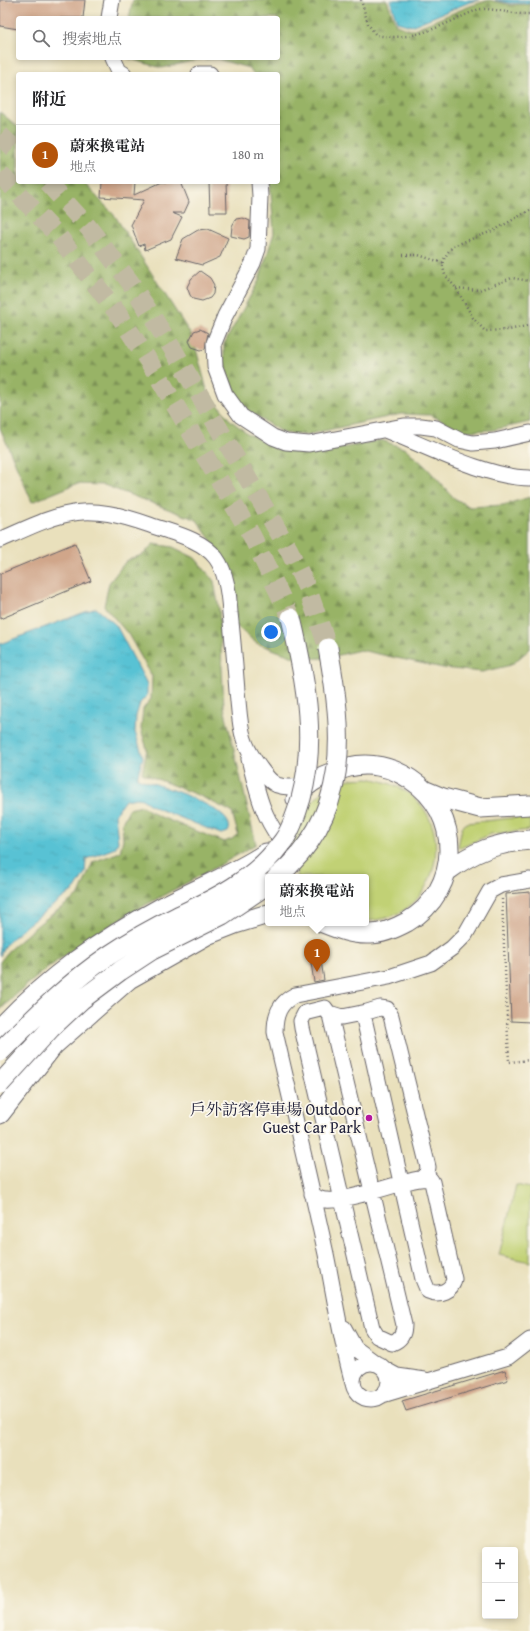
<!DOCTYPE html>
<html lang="zh">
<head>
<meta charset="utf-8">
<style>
  :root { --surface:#fff; --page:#f6f6f6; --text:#202124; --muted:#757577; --line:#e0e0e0; --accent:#b45309 }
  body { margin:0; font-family:"Gentium Book Plus","Noto Serif SC",serif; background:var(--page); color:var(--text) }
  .controls { position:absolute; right:12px; bottom:12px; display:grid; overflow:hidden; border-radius:4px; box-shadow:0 2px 6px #0003 }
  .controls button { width:36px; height:36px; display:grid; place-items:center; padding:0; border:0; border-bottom:1px solid var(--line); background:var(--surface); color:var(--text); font:20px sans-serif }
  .you { position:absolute; left:271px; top:632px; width:14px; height:14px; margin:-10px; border:3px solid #fff; border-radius:50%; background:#1a73e8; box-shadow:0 0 0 6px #1a73e833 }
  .badge { display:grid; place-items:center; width:26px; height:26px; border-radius:50%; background:var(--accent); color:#fff; font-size:13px; font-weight:700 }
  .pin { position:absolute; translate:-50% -33px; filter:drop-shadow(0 1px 2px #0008) }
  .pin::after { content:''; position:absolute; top:21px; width:14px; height:12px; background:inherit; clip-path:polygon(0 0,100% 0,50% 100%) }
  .popup { position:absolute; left:265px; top:874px; width:104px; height:52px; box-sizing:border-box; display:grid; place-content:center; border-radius:4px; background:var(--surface); filter:drop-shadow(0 1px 3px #0005); font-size:13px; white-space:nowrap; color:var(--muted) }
  .popup b { font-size:15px; color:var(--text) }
  .popup::after { content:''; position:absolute; left:50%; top:100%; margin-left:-8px; border:8px solid transparent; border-top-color:var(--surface) }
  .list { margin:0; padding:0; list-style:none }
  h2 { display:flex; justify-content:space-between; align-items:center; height:52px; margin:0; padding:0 16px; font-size:17px }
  h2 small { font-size:13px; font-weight:400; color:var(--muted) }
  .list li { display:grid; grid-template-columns:26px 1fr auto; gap:12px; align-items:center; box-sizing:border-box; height:60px; padding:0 16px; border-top:1px solid var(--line) }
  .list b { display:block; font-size:15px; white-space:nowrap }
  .list p { margin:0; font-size:13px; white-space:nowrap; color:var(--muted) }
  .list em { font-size:13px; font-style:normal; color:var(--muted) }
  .icon { flex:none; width:22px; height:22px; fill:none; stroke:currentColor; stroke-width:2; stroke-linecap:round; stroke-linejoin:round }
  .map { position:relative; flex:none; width:530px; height:1631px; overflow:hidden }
  .search { position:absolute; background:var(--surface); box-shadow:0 2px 6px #0003; left:16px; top:16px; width:264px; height:44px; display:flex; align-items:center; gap:10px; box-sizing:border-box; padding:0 14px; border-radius:4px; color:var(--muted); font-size:15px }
  .panel { position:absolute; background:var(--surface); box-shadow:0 2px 6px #0003; left:16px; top:72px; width:264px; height:112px; border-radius:4px }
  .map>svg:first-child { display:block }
</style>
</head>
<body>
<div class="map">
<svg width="530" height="1631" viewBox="0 0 530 1631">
  <defs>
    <pattern id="forest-firs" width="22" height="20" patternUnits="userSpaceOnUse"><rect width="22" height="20" fill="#98b366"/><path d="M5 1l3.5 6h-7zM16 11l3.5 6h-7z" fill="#7c9155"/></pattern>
    <pattern id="water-ripples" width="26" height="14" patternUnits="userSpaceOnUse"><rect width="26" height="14" fill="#58c2d4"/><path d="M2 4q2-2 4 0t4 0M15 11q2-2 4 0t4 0" fill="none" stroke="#4ca6b7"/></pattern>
  </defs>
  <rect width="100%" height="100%" fill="#fbf7ec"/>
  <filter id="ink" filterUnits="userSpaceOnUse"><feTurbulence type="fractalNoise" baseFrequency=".025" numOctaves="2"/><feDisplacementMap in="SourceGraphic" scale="8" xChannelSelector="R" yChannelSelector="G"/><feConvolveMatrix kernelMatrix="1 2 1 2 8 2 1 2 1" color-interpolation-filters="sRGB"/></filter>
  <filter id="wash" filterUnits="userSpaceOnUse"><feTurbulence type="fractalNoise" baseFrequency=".012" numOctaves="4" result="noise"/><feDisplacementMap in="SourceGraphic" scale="16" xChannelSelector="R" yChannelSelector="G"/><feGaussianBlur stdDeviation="0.9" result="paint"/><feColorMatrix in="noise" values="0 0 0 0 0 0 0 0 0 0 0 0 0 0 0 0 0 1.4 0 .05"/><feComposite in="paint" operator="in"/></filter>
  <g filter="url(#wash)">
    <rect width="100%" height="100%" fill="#e9e0bc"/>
    <path fill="#c1d174" stroke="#727a58" d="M368 778C381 781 393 783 405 791 449 818 444 887 401 912 390 918 378 920 366 921V877H298C296 870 293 863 293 856 291 821 313 791 346 780 353 778 361 779 368 778Z
      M530 816V830L491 834 460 848 458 847 462 827 467 823Z
      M516 1185 530 1188V1262L499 1255Z"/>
    <path fill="url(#forest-firs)" stroke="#5d6a50" d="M133 0H387L396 25 411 30 470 6 489 0 511 5 530 4V422L493 430 465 431 430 415 401 414 305 435 283 433 248 411 238 398 228 376 224 361V344L259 280 274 233 270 182H278V74H253L249 68 217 59 196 60 162 68 127 58H278V18H129Z
      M0 112 18 127V182H83L115 216 193 338 207 390 229 419 247 433 276 449 300 453 332 450 381 440 406 449 426 467 454 498 470 507 503 505 530 497V649L511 665 482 672 443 668 360 650 327 658 299 659 256 643 234 624 227 564 197 520 104 485 76 484 32 502 0 428Z
      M153 544 173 547 195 558 214 581 219 609 224 707 256 844C212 871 165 893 121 919 78 944 35 975 0 1010V962L10 949 40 923 79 895 93 862 120 852 123 839 122 823 129 809 142 806 158 816 224 842 232 839 238 834 232 812 200 796 142 773 147 749 141 729 143 709 151 699 152 676 128 634 104 606 109 583 126 561 144 554Z"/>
    <path fill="url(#water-ripples)" stroke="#3d7288" d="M390 0H480L470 2 411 26 397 22Z
      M495 0H530V3H509Z
      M96 608 116 625 147 684V696L140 703 136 716 135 732 143 757 137 778C154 784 241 809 228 832L221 834 154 807 142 799 137 798 125 800 115 814 118 842 115 848 86 859 85 873 75 889 27 925 4 946 0 956V644Z"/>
    <g id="blocks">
      <path fill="#d0a68a" d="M0 0H85L83 18H18V29L0 26Z
        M102 182H135L134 195 162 182H181L189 202 184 213H172L182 217 171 239 145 250 144 244 139 246 131 225 144 200 101 197Z
        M209 182H226L227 212H210Z
        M243 218 250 221 249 237 244 239 231 236 232 226 236 219Z
        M208 229 228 238 220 257 202 265 176 258 183 239 198 230Z
        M200 271 210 278 214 285 213 294 210 298 202 301 193 299 190 295 187 287 191 279Z
        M200 329 208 333 205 349 201 350 192 347 189 341 194 331Z
        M75 543 91 581 0 619V574Z
        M530 892V1022L511 1021 506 894Z
        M321 961 324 980 314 982 311 963Z
        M505 1370 508 1380 406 1411 402 1401Z"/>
    </g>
  </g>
  <g filter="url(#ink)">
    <use href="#blocks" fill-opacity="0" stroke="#686468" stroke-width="1"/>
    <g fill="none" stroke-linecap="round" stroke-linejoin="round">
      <path stroke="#c1baa2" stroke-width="19" stroke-dasharray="19 10" stroke-linecap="butt" d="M0 135 18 152
        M0 174 59 237 119 315 155 371 252 536 291 618
        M47 182 88 227 130 282 174 351 289 550 308 590 328 648"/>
      <g stroke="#686468" stroke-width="17">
        <path id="minor" d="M109 18 112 0
          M113 58 119 71 124 74
          M199 74H210
          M259 182 260 196 258 249 253 263 225 316 214 343 215 367 225 394 241 416 273 437 286 442 309 444 404 426H421L436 428 459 440 473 443 495 441 530 433
          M385 430C426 446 487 478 530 478
          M0 540C64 512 81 501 150 525 172 533 202 539 216 558 227 573 229 596 230 613 233 639 235 665 237 691 239 707 239 725 244 739 247 749 254 760 260 768 265 775 270 782 277 785 288 789 299 786 310 783
          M249 759C257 790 261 813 280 839
          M325 1008 330 1015 404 1325C404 1334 400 1340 392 1343L377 1336 372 1328 302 1028 301 1021 305 1013Z
          M329 1013 342 1017 367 1012
          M312 1194C316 1197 321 1200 326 1200 341 1202 385 1188 402 1183 411 1181 421 1177 430 1179L432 1182 454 1279C452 1291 439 1296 428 1291L423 1279 365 1023 364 1019 367 1012 380 1008 387 1009 391 1016 428 1167 427 1173 421 1179
          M344 1328 355 1348 377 1364
          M353 1381a18 18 0 1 1 36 0a18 18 0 1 1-36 0Z
          M384 1369 397 1376 425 1380
          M354 1387C341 1343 335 1298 326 1254 310 1180 292 1106 275 1032 275 1015 279 1003 295 995L389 977 431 963 452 948 465 935 490 891 501 885 530 880
          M382 1395 508 1357 530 1340"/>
      </g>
      <g stroke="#686468" stroke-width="21">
        <path id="major" d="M426 791 443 798 480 808 530 805
          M296 799C307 780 328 773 349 767 370 762 392 767 410 779 463 813 462 890 407 922 396 928 383 934 370 934 353 935 338 929 323 923
          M446 872C474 851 496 843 530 840
          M0 1028C49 976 99 941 162 907 196 889 233 875 266 853
          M0 1114 54 1045 129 979 207 935 235 924 268 914"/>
      </g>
      <path stroke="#686468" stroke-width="2.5" stroke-dasharray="1 3" stroke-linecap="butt" d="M361 0 368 24 376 35C415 43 443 24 479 9 496 8 512 15 530 14
        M530 210 495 230 453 246 448 252 444 259 443 267 445 275 456 288 473 318 485 331 509 330 530 325
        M403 255H418L444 263
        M456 288 479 290 512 278 530 281
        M502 899 509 1062 530 1060"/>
      <use href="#minor" stroke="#fff" stroke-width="15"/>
      <use href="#major" stroke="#fff" stroke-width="19"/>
      <g stroke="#686468" stroke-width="21" stroke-linecap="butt">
        <path id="major-bridge" d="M277 877C351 814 344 735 328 648
          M0 1052C34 1018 68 983 108 956 129 942 153 928 176 917 198 906 222 896 242 881 257 871 272 856 283 841 290 832 293 822 297 811 319 749 306 680 291 618
          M0 1084 51 1028 81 1000 120 971 152 950 222 915 268 884"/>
      </g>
      <use href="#major-bridge" stroke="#fff" stroke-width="19"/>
    </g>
  </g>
  <circle fill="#b5179e" stroke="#fbf7ec" stroke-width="1.5" cx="369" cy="1118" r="4"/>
  <g text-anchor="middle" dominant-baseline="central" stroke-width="3.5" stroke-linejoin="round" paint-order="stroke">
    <g font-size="16" fill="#22223b" stroke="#fbf7ec" text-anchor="end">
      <text x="361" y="1109">戶外訪客停車場 Outdoor<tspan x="361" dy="18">Guest Car Park</tspan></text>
    </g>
  </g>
</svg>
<div class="controls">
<button>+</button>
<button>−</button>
</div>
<div class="you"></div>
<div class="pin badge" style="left:317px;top:972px">1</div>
<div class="popup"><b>蔚來換電站</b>地点</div>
<div class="search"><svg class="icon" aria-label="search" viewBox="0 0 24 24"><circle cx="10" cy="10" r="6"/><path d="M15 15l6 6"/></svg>搜索地点</div>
<section class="panel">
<h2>附近<small></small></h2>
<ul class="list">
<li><span class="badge">1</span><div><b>蔚來換電站</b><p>地点</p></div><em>180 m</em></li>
</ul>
</section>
</div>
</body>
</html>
